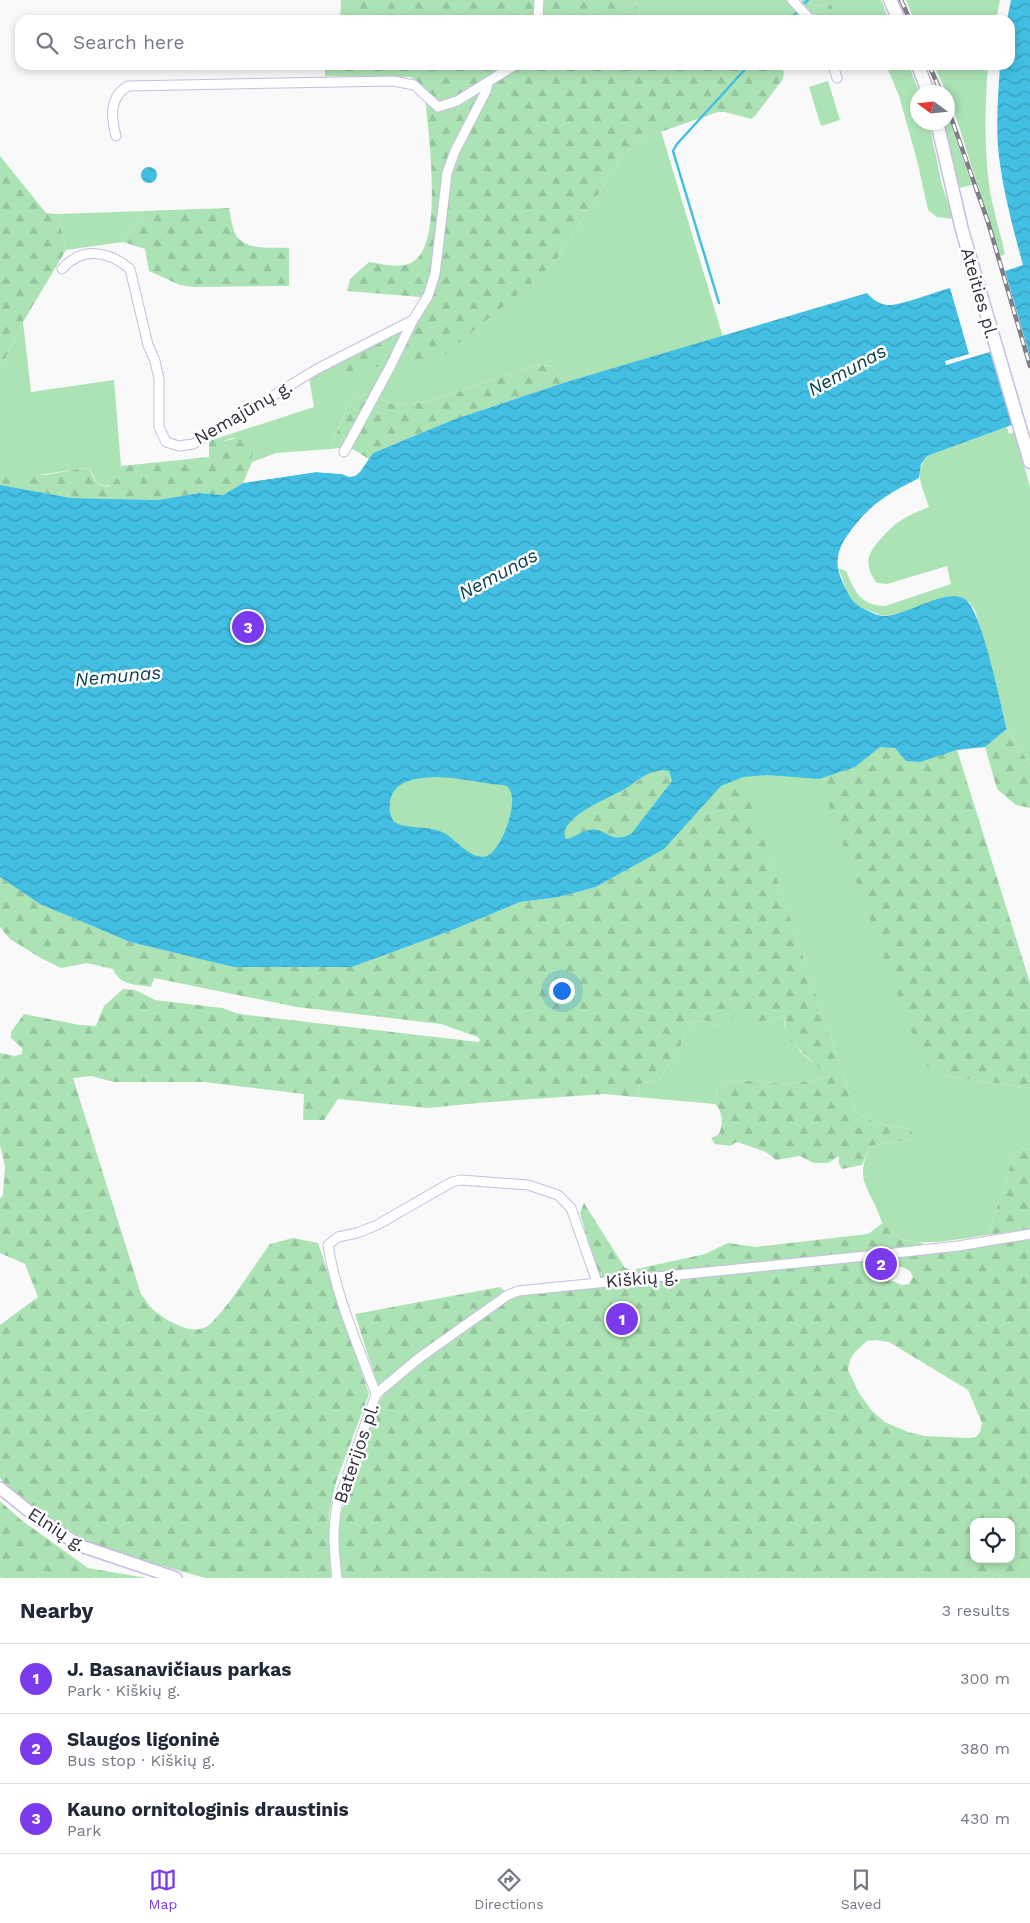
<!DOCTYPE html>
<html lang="en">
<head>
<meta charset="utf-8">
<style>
  :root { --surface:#fff; --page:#f6f6f7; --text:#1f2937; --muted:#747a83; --line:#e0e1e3; --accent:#7c3aed }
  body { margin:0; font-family:"Work Sans",sans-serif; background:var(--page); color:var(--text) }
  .controls { position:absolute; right:15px; bottom:15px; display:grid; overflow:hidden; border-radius:10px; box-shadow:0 2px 8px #0003 }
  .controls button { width:45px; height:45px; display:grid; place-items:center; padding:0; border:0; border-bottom:1px solid var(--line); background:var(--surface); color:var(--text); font:25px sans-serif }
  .compass { position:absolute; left:910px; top:85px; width:45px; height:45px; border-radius:50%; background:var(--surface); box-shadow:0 2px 8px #0003; rotate:285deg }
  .you { position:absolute; left:561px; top:990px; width:18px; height:18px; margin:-12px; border:4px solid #fff; border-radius:50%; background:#1a73e8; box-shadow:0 0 0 8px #1a73e833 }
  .badge { display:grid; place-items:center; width:32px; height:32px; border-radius:50%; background:var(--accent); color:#fff; font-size:16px; font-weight:700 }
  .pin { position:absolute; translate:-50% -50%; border:2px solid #fff; box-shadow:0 1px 5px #0006 }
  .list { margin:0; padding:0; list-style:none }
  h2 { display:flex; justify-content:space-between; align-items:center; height:65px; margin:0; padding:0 20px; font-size:21px }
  h2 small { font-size:16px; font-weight:400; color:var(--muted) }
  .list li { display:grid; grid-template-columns:32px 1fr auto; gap:15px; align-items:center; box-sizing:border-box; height:70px; padding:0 20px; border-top:1px solid var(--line) }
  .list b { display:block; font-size:19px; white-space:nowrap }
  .list p { margin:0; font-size:16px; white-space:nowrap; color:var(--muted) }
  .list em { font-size:16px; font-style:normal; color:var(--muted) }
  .icon { flex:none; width:28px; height:28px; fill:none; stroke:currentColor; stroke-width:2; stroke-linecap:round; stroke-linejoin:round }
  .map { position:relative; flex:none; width:1030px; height:1578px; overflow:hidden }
  .search { position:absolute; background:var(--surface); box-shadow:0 2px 8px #0003; left:15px; right:15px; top:15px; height:55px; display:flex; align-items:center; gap:12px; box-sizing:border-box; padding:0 18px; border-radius:15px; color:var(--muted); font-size:19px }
  .sheet { height:275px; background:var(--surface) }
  nav { display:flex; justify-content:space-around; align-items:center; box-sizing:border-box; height:70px; border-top:1px solid var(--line); background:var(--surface); font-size:14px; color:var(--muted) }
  nav a { display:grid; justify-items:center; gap:2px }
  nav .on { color:var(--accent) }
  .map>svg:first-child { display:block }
</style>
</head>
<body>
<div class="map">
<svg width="1030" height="1578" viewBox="0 0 1030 1578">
  <defs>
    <pattern id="forest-firs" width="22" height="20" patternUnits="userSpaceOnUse" patternTransform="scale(1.25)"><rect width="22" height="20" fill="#ace3b5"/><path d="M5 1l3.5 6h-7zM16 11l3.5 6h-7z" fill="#95c39d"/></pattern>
    <pattern id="water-waves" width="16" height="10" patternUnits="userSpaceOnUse" patternTransform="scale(1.25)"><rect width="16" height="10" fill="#43bfe4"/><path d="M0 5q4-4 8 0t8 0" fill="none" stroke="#399cba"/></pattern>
  </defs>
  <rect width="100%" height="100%" fill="#f9f9f9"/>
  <path fill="#ace3b5" d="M634 0H786L806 20H642Z
    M802 0H881L889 20H838L831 4 813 7 816 20 800 2Z
    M906 0H1000L996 20H914Z
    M886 65H909L919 92H918V122L929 123 942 185 953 219 937 217 928 210 917 160 899 96Z
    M934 65H988C985 105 984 144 989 184 992 207 1000 231 1005 254L1000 256 948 92H946Z
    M828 81 840 120 821 126 809 87Z
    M948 116 972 185 960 188 943 123 948 122Z
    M661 131 723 337 566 382 551 366 541 365C494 374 449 402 401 405 389 406 376 394 360 394L348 405 330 449 276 453 252 462 254 445 233 438 223 441 218 438 314 407 309 378 553 265 623 156 640 139Z
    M142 211 137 224 123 242 66 250 58 214Z
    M23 322 31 392 114 380 121 466 119 475 116 482 111 485 104 486 97 483 90 469 84 468 39 475 46 500 948 753 943 1076 1030 1088V1150L1021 1148 1014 1153 988 1235C960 1238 914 1251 890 1233 883 1228 878 1211 874 1203 861 1177 859 1174 870 1146L908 1140 915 1136 910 1129C889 1125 870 1125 854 1109L769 855 0 920V369Z
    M1007 427 1009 434 1015 432 1030 487V765L1007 729 992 669 975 610 968 601 883 616 859 607 851 601 838 568 846 571C855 592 860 605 885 606L951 584 947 566 887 584 877 583C872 578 866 564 869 557 872 546 891 527 900 521 909 515 919 511 929 507 923 488 913 474 927 456Z
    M736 1014 769 1020 785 1015C785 1019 784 1024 785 1027 789 1046 815 1066 831 1074V1076C818 1079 805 1083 792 1083 769 1085 740 1075 718 1086L715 1104 637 1097 640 1084 659 1080C665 1068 674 1061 679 1049 683 1040 686 1032 691 1023L703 1020 719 1026Z"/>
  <path fill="url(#forest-firs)" fill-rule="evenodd" d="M341 0H634L642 20H340Z
    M831 4 838 20H817L813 7Z
    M325 65H781L784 73 783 79 755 116 751 119 725 112H718L640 139 623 156 553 265 443 356 309 378 418 321 433 298 347 291 350 279 369 262C383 264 401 270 414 261 445 241 427 122 424 87L411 77 325 76Z
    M0 156 46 213 58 214 66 250 23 322 0 369Z
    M229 208C231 217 232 228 236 235 245 251 273 247 289 248V286L193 287 180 285 149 271 145 249 123 242 137 224 142 211Z
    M541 365 551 366 566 382 455 419 373 453 369 459 349 447 330 449 348 405 360 394C376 394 389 406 401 405 449 402 494 374 541 365Z
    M242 437 249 439 254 445 252 462 243 483 223 495 199 493 158 500 71 498 0 485V473L45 475 83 468 89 469C92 473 94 480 97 483 112 494 119 476 121 466L209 457V441L218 438 224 441Z
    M1007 729 1030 765V808L1016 805 997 789 985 747Z
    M880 747 895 748 906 761 920 762 957 750 1030 983V1088L943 1076C928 1070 923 1062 917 1048L819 779 855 767Z
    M662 770 669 771 672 781 631 834C609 845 614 832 597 830 586 828 576 838 565 839L564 831C580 807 607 799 631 785 646 777 643 773 662 770Z
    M743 777 854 1109C870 1125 889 1125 910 1129L915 1136 908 1140 870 1146 862 1165 842 1169 839 1164V1156L828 1163H814L800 1156 776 1160 766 1152 737 1142 730 1146 715 1144 711 1138 718 1135C724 1126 723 1111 715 1104L718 1086C740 1075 769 1085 792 1083 805 1083 818 1079 831 1076V1074L821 1070 786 1037 785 1015 769 1020 745 1023 736 1014 729 1023 719 1026 703 1020 691 1023C686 1032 683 1040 679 1049 674 1061 665 1068 659 1080L640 1084 637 1097 604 1094 478 1103 428 1108 338 1099 324 1120H303L304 1094 204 1082H114L91 1076 73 1078 141 1294C146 1300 150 1308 156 1312 167 1321 191 1335 206 1327 220 1320 258 1260 270 1244L293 1238 318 1243 369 1394 336 1482 329 1515 331 1578H205L135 1558 87 1541 67 1531 6 1486 0 1478V1325L38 1297 25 1264 0 1253V1199L3 1195 5 1166 0 1145V1053L15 1056 22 1054V1048L11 1038V1032L24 1014 80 1025 96 1026 104 1006 123 989 135 990 155 1000 222 1008 239 1014 478 1042 480 1040 478 1037 441 1024 297 1007 154 978 151 987C135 984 120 986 113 969L87 963 61 968 39 957 10 939 0 927V877L40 904 130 942 233 967H352L450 931 520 902 559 897 596 887 664 849 721 786Z
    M1021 1148 1030 1150V1229L988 1235 1014 1153Z
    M584 1203 625 1268 632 1270 705 1254 728 1243 756 1247 868 1234 884 1222C893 1240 905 1241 924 1243L915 1248 857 1252 600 1280 580 1213Z
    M1017 1240H1030V1578H342L338 1539 341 1513 378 1403 385 1392 447 1342 509 1298 521 1294 873 1259 876 1274 902 1285 909 1284 913 1277 910 1271 898 1265V1256ZM875 1340 889 1342 968 1390 982 1423 980 1432 976 1437 968 1438 925 1436 908 1432 885 1422 872 1411 859 1393 848 1370 850 1360 854 1353 867 1341ZM974 1522H1011V1559H974Z
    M500 1287 506 1292 379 1385 377 1384 355 1314Z
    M0 1501 20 1519 88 1568 147 1578H0Z"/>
  <path fill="url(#water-waves)" fill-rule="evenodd" d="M1011 0H1030V357L1005 271 1023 265C1014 232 1005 199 1000 164 995 132 998 98 1000 65H1010V20H1007Z
    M141 175a8 8 0 1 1 16 0a8 8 0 1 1-16 0Z
    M950 288 969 354 945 361 946 365 990 352 1012 425 927 456 921 464 919 478C895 490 873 502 856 524 846 536 835 551 838 568 839 575 843 583 846 589 851 600 855 605 866 610 871 612 878 616 883 616 906 617 947 586 966 600 982 612 1001 706 1007 729L985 747 957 750 920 762 906 761 895 748 880 747 855 767 819 779 767 775 743 777 721 786 664 849 596 887 559 897 520 902 450 931 352 967H233L130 942 40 904 0 877V485L71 498 158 500 199 493 223 495 243 483 316 472 342 474 349 477 355 476 360 472 373 453 455 419 566 382 867 293C872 299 879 304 887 305 900 306 935 292 950 288ZM662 770 669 771 672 781 631 834C608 845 606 826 589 830 580 832 574 838 566 839 555 820 608 798 621 791 638 782 642 773 662 770ZM435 777C454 777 472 781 491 784 496 785 503 784 506 786 523 795 501 852 487 856 470 861 456 838 442 832 426 825 409 830 394 822 390 816 389 810 390 803 392 780 417 778 435 777Z"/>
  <path fill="#f9f9f9" d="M316 470 343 471 342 474 316 472 243 483 244 480Z"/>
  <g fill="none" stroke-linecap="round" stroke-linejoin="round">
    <path stroke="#43bfe4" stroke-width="2.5" d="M805 3 808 0
      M790 20 796 13
      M719 303 673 151 677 144 749 65"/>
    <g stroke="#c8bde0" stroke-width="11">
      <path id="street" d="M792 0 811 20
        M538 20 539 0
        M833 65 837 78
        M116 136C111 117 109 97 128 86L393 81 414 85 438 107 457 101 515 65
        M62 269C82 246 109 251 130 269L148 345 155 361 159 379V427L166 442 179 446 193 444 317 369 413 320
        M344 452 390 367 413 320 428 296 435 274 447 173 455 151 486 91 488 83
        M376 1394 419 1358 508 1295 518 1291 886 1254 958 1246 1030 1234
        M337 1578C334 1552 332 1531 337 1505L376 1394C358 1346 336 1296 328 1245L338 1237 357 1233 377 1225 452 1182 461 1180 528 1185 558 1195 571 1208 597 1282"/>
    </g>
    <g stroke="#c8bde0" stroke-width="14">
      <path id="secondary" d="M0 1488 40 1520 81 1546 176 1578"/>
    </g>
    <g stroke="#c8bde0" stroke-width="15">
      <path id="primary" d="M890 0 899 20
        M918 65 928 92
        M937 122 962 230 1030 462"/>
    </g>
    <use href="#street" stroke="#fff" stroke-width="9"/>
    <use href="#secondary" stroke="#fff" stroke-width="11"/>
    <use href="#primary" stroke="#fff" stroke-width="12"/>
    <g stroke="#807d86" stroke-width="4.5">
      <path id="rail" d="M901 0 910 20
        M929 65 941 92
        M948 109 988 222 1030 366"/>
    </g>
    <use href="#rail" stroke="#fff" stroke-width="2.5" stroke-dasharray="8" stroke-linecap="butt"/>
  </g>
  <g text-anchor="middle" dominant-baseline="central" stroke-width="5" stroke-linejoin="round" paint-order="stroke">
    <g font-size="18" fill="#342f3d" stroke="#fff">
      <text transform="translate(980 293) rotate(74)">Ateities pl.</text>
      <text transform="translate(243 412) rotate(-30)">Nemajūnų g.</text>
      <text transform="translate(642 1278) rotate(-5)">Kiškių g.</text>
      <text transform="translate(356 1453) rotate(-71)">Baterijos pl.</text>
      <text transform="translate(57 1529) rotate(33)">Elnių g.</text>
    </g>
    <g font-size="19" font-style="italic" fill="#0a4150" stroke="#fff">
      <text transform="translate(847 370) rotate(-29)">Nemunas</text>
      <text transform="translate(498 574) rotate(-28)">Nemunas</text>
      <text transform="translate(118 676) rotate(-5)">Nemunas</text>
    </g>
  </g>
</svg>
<div class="controls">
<button><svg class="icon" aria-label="locate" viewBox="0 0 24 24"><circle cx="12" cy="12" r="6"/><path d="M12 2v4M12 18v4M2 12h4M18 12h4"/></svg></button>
</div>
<svg class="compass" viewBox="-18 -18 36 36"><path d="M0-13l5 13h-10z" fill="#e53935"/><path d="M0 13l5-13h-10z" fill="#747a83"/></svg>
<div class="you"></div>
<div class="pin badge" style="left:622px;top:1319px">1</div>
<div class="pin badge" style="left:881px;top:1264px">2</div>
<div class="pin badge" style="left:248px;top:627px">3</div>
<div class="search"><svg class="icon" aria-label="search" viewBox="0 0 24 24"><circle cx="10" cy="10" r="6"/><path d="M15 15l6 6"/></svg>Search here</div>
</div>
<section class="sheet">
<h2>Nearby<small>3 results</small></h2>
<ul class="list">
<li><span class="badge">1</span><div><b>J. Basanavičiaus parkas</b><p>Park · Kiškių g.</p></div><em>300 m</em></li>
<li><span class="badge">2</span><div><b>Slaugos ligoninė</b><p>Bus stop · Kiškių g.</p></div><em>380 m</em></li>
<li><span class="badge">3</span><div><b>Kauno ornitologinis draustinis</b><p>Park</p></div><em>430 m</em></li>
</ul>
</section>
<nav>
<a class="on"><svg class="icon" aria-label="map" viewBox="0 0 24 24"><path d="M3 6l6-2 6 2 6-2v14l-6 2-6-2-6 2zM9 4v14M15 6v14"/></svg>Map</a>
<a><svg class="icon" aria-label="directions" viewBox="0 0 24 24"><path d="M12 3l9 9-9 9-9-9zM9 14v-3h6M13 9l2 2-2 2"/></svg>Directions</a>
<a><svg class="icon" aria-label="saved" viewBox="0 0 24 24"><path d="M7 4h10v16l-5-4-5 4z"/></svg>Saved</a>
</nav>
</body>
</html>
